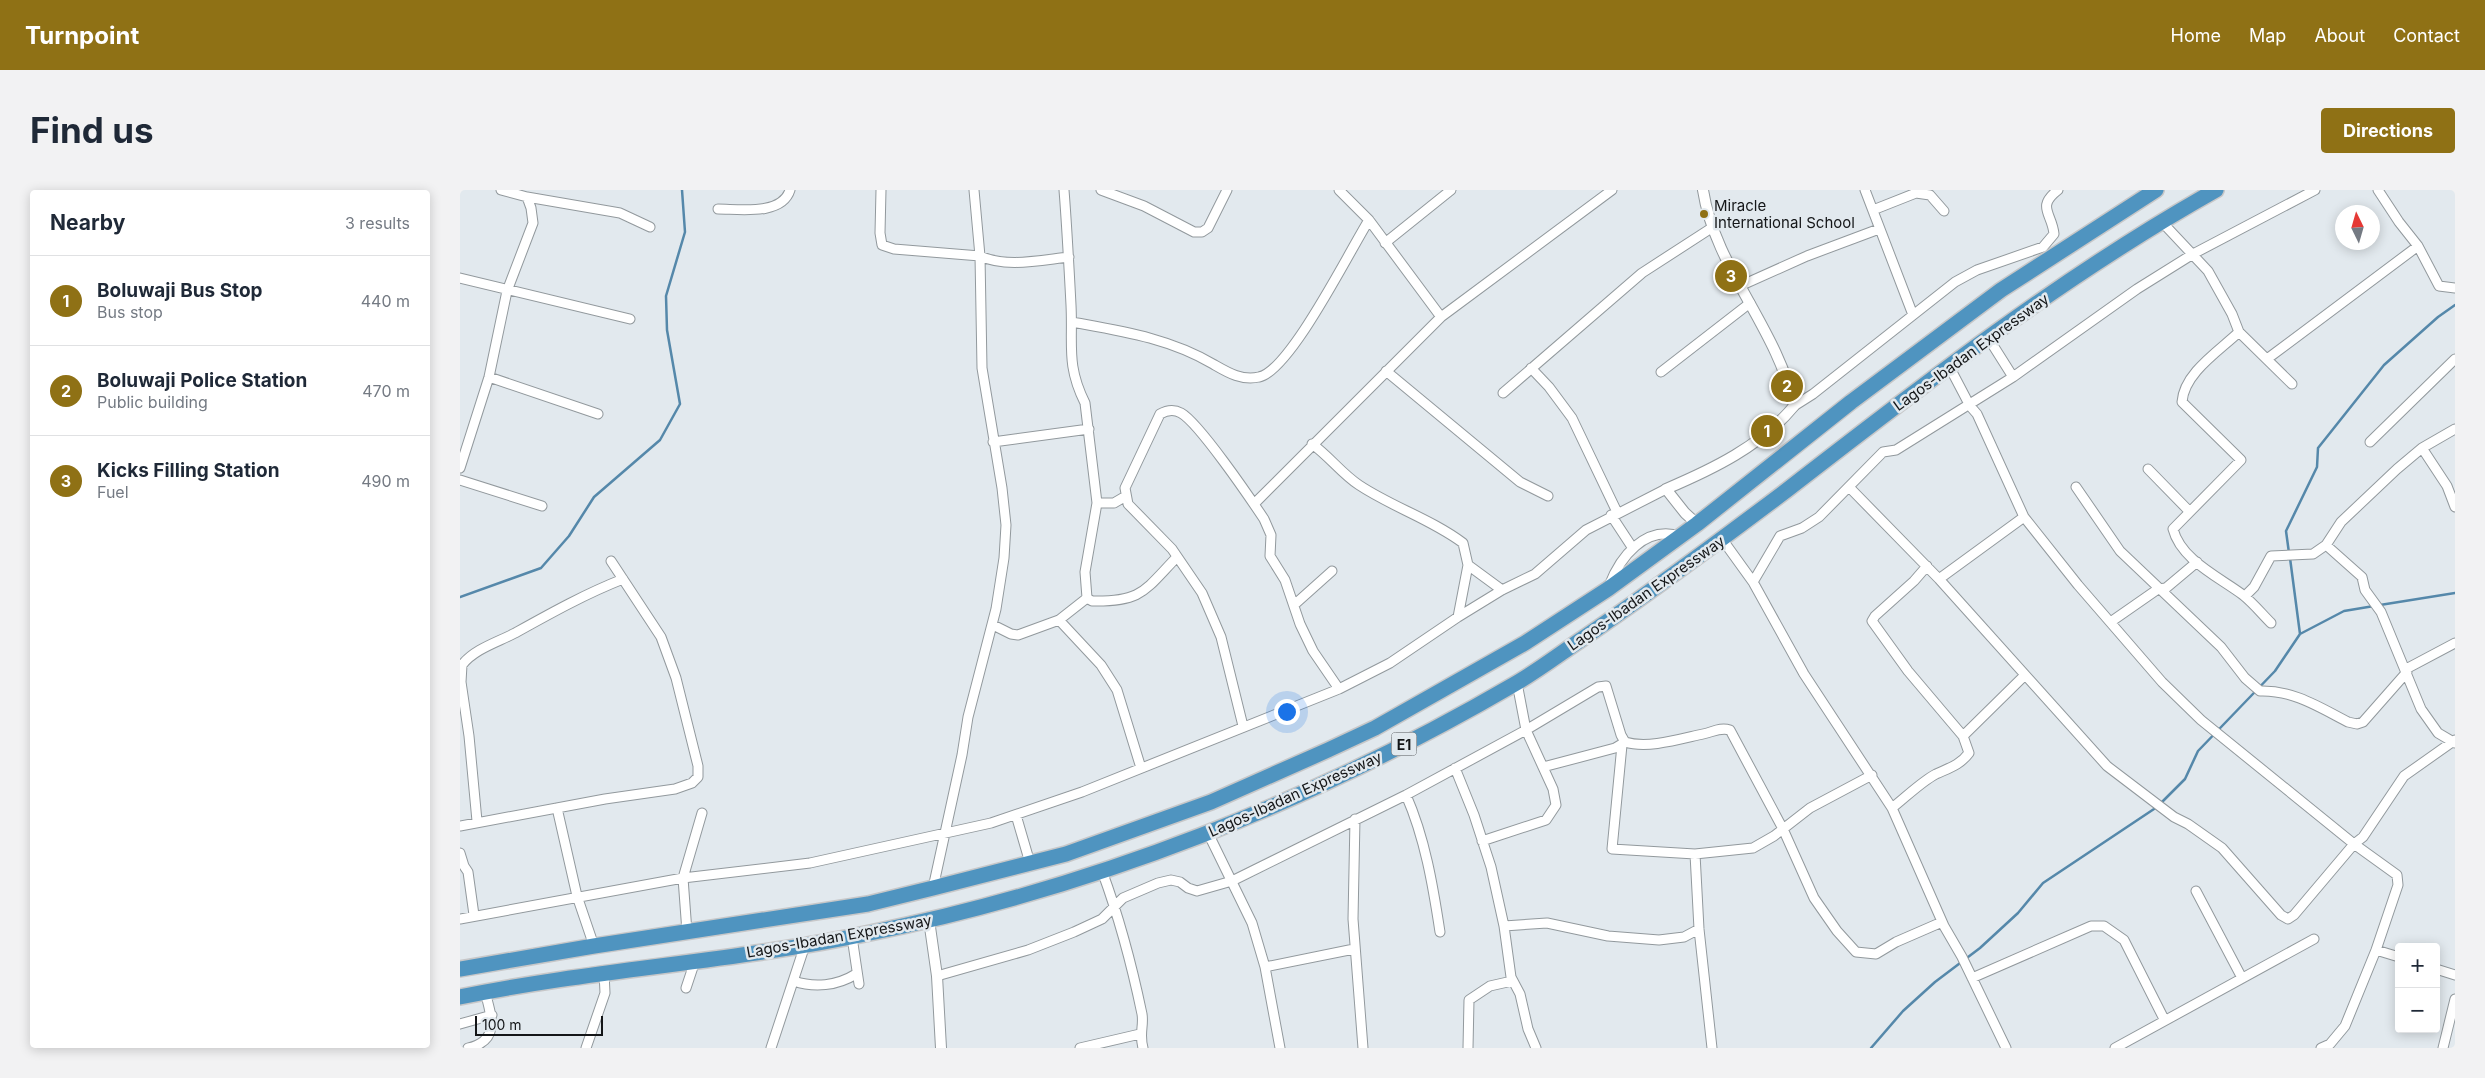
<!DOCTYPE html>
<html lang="en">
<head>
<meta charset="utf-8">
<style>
  :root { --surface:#fff; --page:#f2f2f3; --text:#1f2937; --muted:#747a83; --line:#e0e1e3; --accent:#8f7115 }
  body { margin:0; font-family:Inter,sans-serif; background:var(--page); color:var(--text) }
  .controls { position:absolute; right:15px; bottom:15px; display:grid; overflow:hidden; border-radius:5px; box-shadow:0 2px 12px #0003 }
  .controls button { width:45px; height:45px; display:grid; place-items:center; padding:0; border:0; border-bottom:1px solid var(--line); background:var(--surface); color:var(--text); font:25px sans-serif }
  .compass { position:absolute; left:1875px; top:15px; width:45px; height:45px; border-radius:50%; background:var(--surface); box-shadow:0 2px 12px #0003; rotate:355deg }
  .scale { position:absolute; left:15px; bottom:12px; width:128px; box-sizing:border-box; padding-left:5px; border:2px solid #141618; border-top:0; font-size:14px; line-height:18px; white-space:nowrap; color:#141618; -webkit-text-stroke:4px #e2e9ee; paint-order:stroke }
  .you { position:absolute; left:826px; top:521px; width:18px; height:18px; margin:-12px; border:4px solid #fff; border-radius:50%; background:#1a73e8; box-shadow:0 0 0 8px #1a73e833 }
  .badge { display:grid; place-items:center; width:32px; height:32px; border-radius:50%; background:var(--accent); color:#fff; font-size:16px; font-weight:700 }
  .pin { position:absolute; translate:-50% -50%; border:2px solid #fff; box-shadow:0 1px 5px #0006 }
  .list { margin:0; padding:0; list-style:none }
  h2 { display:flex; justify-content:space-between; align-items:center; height:65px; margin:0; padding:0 20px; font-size:21px }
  h2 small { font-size:16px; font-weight:400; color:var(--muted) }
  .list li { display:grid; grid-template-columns:32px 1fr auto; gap:15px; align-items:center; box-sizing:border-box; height:90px; padding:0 20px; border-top:1px solid var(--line) }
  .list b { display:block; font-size:19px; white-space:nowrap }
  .list p { margin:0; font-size:16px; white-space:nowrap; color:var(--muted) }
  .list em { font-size:16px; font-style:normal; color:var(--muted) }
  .map { position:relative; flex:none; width:1995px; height:858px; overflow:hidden; border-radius:5px }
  header { display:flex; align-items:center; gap:30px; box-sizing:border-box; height:70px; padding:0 25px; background:var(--accent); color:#fff }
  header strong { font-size:24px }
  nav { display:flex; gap:28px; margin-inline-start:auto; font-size:18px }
  .intro { display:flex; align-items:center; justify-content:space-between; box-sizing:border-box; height:120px; padding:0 30px }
  h1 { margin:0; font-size:35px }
  .button { padding:12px 22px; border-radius:5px; background:var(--accent); color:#fff; font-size:18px; font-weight:700 }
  main { display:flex; gap:30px; padding:0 30px }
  aside { flex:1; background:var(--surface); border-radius:5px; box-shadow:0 2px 12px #0003 }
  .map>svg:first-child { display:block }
</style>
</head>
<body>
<header>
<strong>Turnpoint</strong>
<nav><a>Home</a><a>Map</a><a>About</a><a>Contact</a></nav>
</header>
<div class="intro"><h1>Find us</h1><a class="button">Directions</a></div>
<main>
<aside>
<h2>Nearby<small>3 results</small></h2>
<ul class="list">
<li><span class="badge">1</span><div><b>Boluwaji Bus Stop</b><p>Bus stop</p></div><em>440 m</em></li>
<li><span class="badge">2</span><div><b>Boluwaji Police Station</b><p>Public building</p></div><em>470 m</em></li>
<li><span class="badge">3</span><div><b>Kicks Filling Station</b><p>Fuel</p></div><em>490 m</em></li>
</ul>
</aside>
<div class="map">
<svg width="1995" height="858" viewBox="0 0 1995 858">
  <rect width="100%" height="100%" fill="#e2e9ee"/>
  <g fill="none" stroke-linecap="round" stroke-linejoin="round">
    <path stroke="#58a" stroke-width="2.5" d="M1829 363 1826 341 1857 277 1858 258 1924 175 1978 127 1995 115
      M0 407 81 378 109 346 134 307 200 250 220 214 207 140 206 106 225 42 222 0
      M1920 415 1995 403
      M1840 444 1884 421 1914 416
      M1701 613 1725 589 1738 561 1815 481 1840 444 1830 368
      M1411 858 1443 821 1475 792 1520 758 1558 723 1583 693 1697 617"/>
    <g stroke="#92999d" stroke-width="11">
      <path id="minor" d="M41 0 67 7 160 23 190 37
        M421 0 420 43 422 55 434 59 520 66C546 78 581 70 609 67
        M604 0C607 38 609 77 611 115 613 155 606 175 625 213L637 313 625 382 627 408
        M641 0 684 16 734 42H742L748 38 767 0
        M879 0 909 30 981 127
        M1405 0 1453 125
        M1918 0 1939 32 1958 56 1979 96 1995 98
        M258 19C279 19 322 26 330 0
        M1413 20 1456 3 1470 5 1484 21
        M1701 31 1748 81 1772 124 1779 142 1832 194
        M925 53 991 0
        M0 88 170 129
        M1280 96 1347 66 1419 39
        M612 132C661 141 709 148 753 174 767 182 781 191 799 187 830 181 890 60 909 30
        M1779 142C1759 161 1724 183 1722 212L1781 270 1713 339C1721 370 1759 387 1783 405 1793 413 1802 424 1811 433
        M1529 149 1553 187
        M1807 169 1958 56
        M1489 176 1510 216 1517 224 1564 327 1618 395 1702 492 1741 530 1894 654 1937 685 1938 695 1916 760 1885 836 1870 854 1861 858
        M1071 178 1089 197 1112 228 1157 322
        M926 181 1060 292 1088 306
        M1201 182 1290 113
        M29 187 138 224
        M1043 203 1182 83 1253 37
        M1334 216 1353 204 1495 92 1517 80 1583 57 1594 44C1592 23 1576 17 1598 0
        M533 252 629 239
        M1910 252 1995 169
        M852 254C869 266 882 284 899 295 932 317 971 329 1003 353L1008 375 998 427
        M1962 258 1987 296 1995 317
        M0 278 29 187 47 101 73 33 71 18 67 7
        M1688 279 1729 321
        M0 290 82 316
        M1389 297 1479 389 1647 576 1714 627 1728 634 1762 658 1821 725 1828 729 1834 725 1894 654 1903 647 1944 586 1995 550
        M1616 297 1660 361 1761 457 1785 488 1800 501C1833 500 1859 517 1888 532L1897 534 1903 532 1947 482
        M637 313H654L666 306
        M794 314 981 127 1152 0
        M1151 325 1172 357
        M1262 349 1293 392 1344 484 1432 618 1484 736 1502 767 1546 858
        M1866 355 1902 387 1905 400 1921 422 1961 519 1978 543 1995 553
        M1008 375 1042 400
        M1479 389 1564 327
        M1293 392 1320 346 1342 338 1359 327 1423 262 1436 260 1553 187 1677 99 1733 64 1855 0
        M1149 396C1160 367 1185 335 1220 346
        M1785 406 1794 397 1811 366 1853 364 1866 355 1881 332 1937 279 1962 258 1995 239
        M834 415 872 381
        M599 430 641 475 657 500 681 578
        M1652 431 1698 399 1706 398 1737 372
        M533 435 551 444 558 445 599 430 627 408 632 411C682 412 684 401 717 367
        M1946 479 1995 453
        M783 536 761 447 742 403 712 359 668 314 665 298 700 224C707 220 714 219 721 223 739 233 790 308 804 329L811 345 810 366 825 390 840 434 853 461 879 499
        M1503 546 1565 485
        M1162 555 1152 659 1235 664 1293 658 1314 646 1350 618 1412 585
        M1083 577 1155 558 1165 552
        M995 578 1014 625 1031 677 1044 736 1051 787 1060 804 1068 839 1076 858
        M946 605C965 648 973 696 980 742
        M97 618 117 706 134 756
        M1432 618C1446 607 1461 592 1476 584 1489 578 1500 575 1509 563L1503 546 1448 481 1412 431 1415 426 1454 391 1467 376
        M556 625 570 673
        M895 629 893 729 903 858
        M17 631 9 546 1 492 2 475C14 459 38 452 55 443 91 423 125 404 163 389
        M0 636 145 609 215 599 232 593 238 587V576L216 488 201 447 151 371
        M748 643 792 733 805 777 820 858
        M1022 651 1086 630 1096 615 1093 599 1066 540 1057 493
        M0 663 4 676 8 682 14 725
        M1235 664 1239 739 1252 858
        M642 681C659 727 672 776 682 824 684 836 679 843 683 858
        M473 698 502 565 508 527 536 419 544 368 546 335 542 298 522 178 520 66 514 0
        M1736 701 1782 788
        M0 729 223 688 350 673 531 633 622 602 879 499 930 473 998 427 1042 400 1075 384 1126 340 1206 299
        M1044 736 1087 733 1148 746 1199 750 1224 747 1239 739
        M227 742 223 688 242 623
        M392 747 399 794
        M1916 760 1939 767
        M805 777 894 759
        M1976 779 1995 785
        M477 786 568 760 614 742 642 729 663 708 698 693 711 690 720 692 728 698 737 701 772 691 946 605 1066 540 1138 497 1146 496 1161 545 1165 552C1188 559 1220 549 1243 544 1253 542 1260 537 1270 540L1323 639 1354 708 1377 741 1396 762 1416 764 1436 752 1482 732
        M1512 788 1631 736H1644L1664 750 1704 829
        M334 791C354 798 377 796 396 784
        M226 798 235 771
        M0 834 32 825
        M8 858C40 851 32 827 25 802
        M126 858 145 803 144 782
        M311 858 345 755
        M620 858 680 844
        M1008 858 1009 810 1030 796 1052 791
        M1655 858 1854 749
        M1983 858 1995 809"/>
    </g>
    <g stroke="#92999d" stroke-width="12">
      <path id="tertiary" d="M1237 334 1225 323 1206 299C1253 279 1301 256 1334 216 1318 139 1255 78 1243 0
        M469 730 477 786 481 858"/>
    </g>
    <g stroke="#c7c7c8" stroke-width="18">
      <path id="motorway" d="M0 779 134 756 408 714 473 698 606 664 751 612 868 560 915 538 1065 453 1148 399 1237 334 1391 212 1541 100 1696 0
        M0 807C136 779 275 772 410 743 636 697 854 611 1053 495 1076 482 1097 466 1119 451 1190 403 1258 352 1327 300 1465 193 1603 86 1756 0"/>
    </g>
    <use href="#minor" stroke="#fff" stroke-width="9"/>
    <use href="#tertiary" stroke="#fff" stroke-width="10"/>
    <use href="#motorway" stroke="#4f94c0" stroke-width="15"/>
  </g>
  <circle fill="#8f7115" stroke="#e2e9ee" stroke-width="2" cx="1244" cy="24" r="5"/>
  <g text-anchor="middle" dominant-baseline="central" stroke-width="5" stroke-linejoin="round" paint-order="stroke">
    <rect fill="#e2e9ee" stroke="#525558" stroke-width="1" x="931.5" y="542.5" width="25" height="23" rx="4"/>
    <g font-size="14" font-weight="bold" fill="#141618">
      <text x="944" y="554">E1</text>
    </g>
    <g font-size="15" fill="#141618" stroke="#e2e9ee" text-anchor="start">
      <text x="1254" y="15">Miracle<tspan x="1254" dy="17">International School</tspan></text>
    </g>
    <g font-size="15" fill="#141618" stroke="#e2e9ee">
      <text transform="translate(1511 162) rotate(-36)">Lagos-Ibadan Expressway</text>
      <text transform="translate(1186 403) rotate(-35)">Lagos-Ibadan Expressway</text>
      <text transform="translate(835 604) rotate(-24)">Lagos-Ibadan Expressway</text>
      <text transform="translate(379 746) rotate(-10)">Lagos-Ibadan Expressway</text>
    </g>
  </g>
</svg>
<div class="controls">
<button>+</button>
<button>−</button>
</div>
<svg class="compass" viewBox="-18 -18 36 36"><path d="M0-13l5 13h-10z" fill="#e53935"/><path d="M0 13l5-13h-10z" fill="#747a83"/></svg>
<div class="scale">100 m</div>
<div class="you"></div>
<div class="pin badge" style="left:1307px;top:241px">1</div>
<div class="pin badge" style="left:1327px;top:196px">2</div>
<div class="pin badge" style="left:1271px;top:86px">3</div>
</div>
</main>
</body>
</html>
